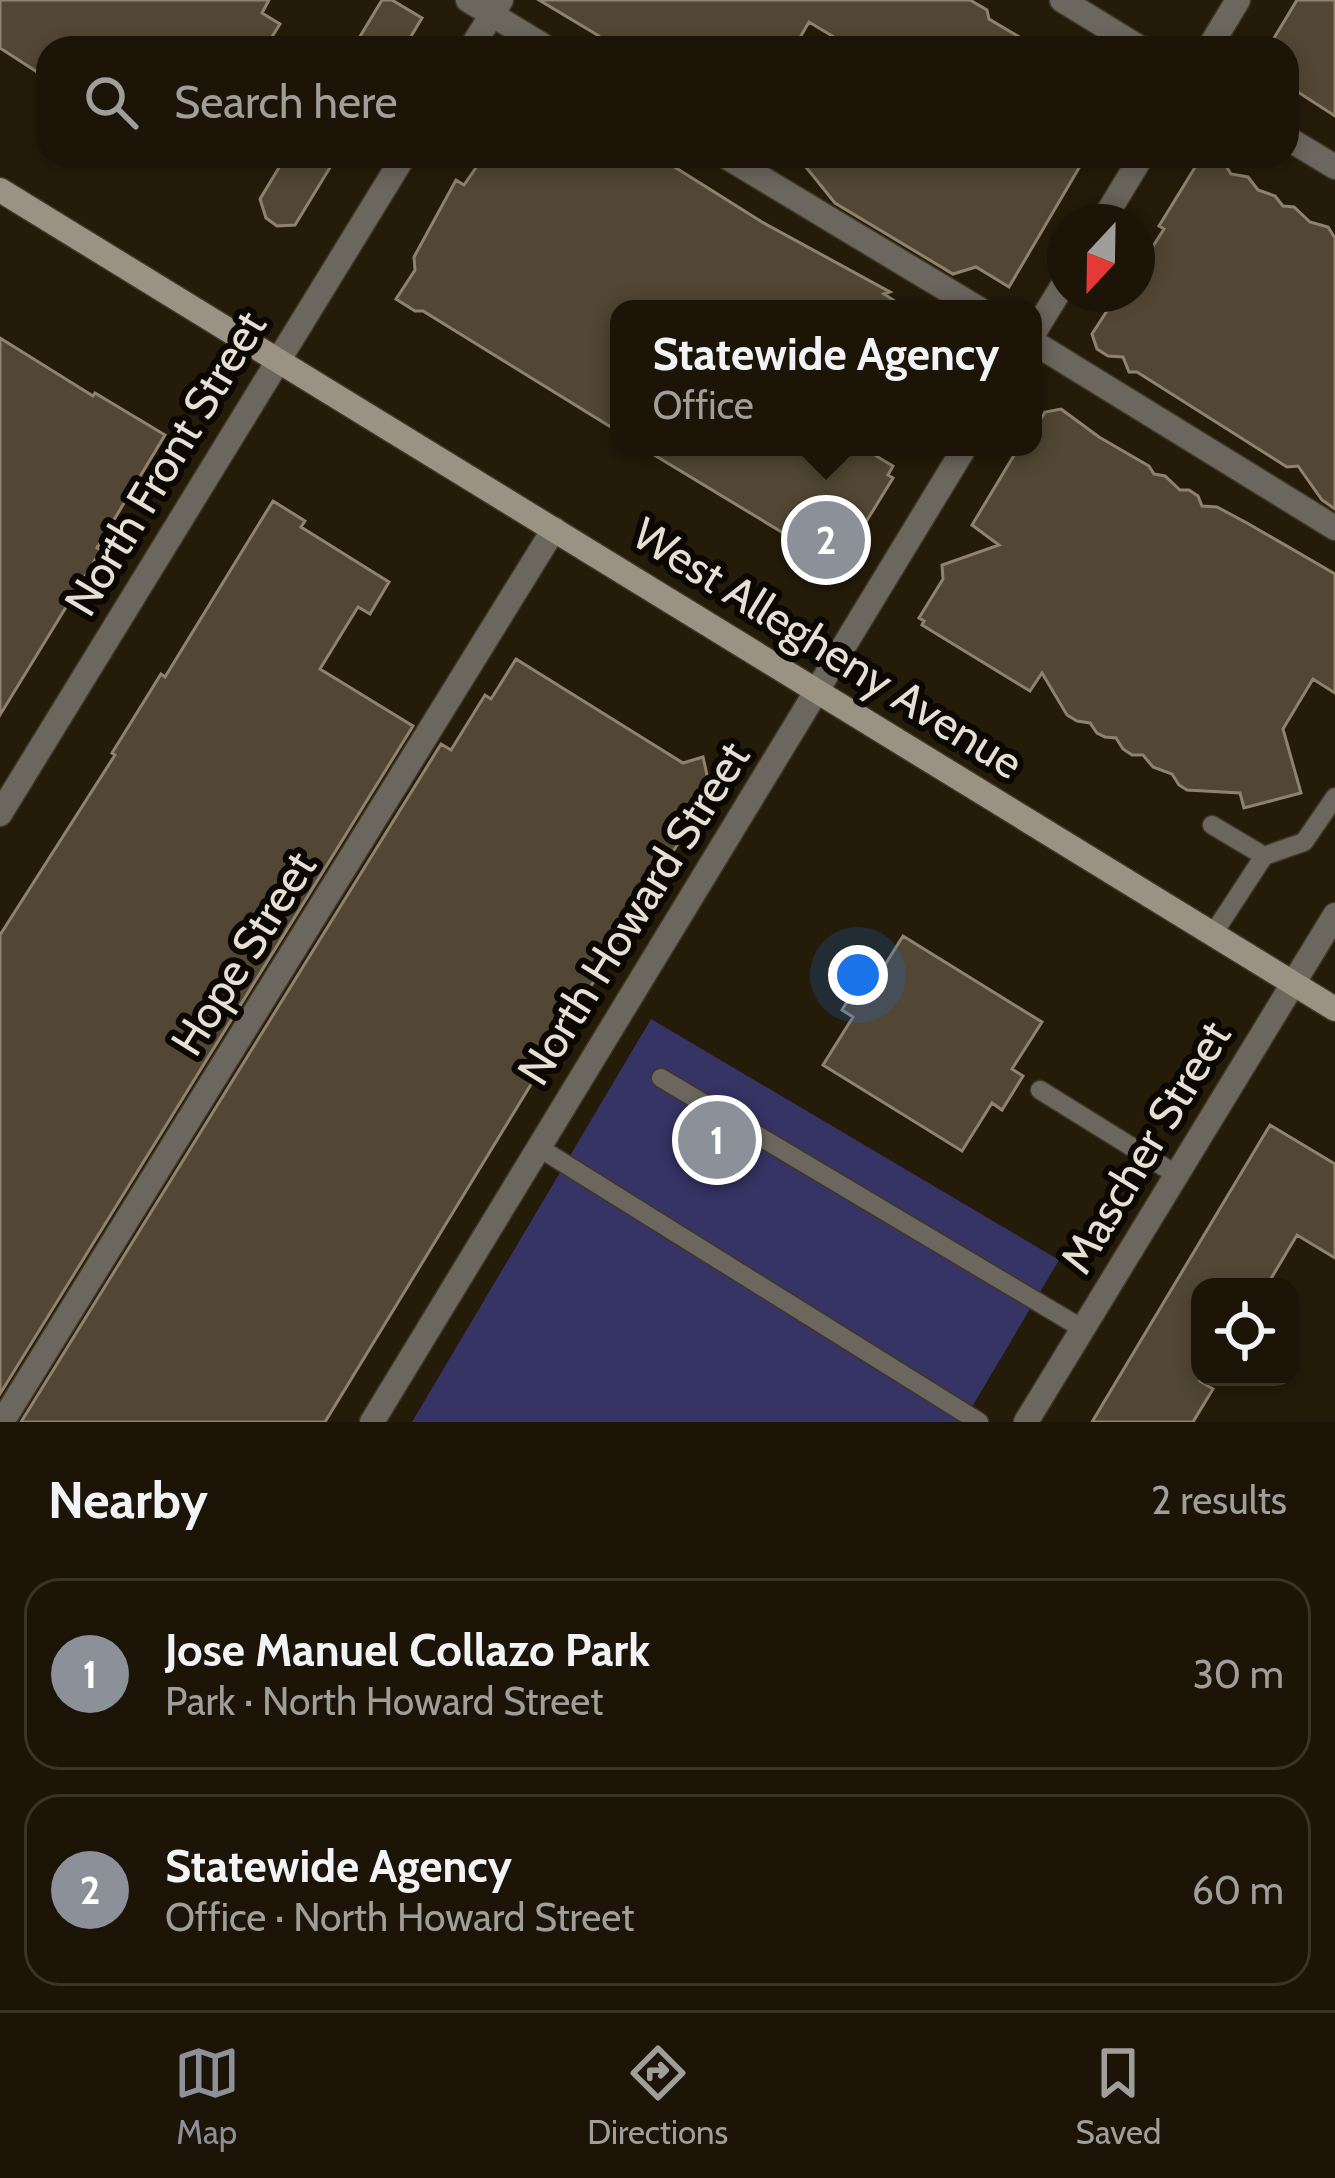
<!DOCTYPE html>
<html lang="en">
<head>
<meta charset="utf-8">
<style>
  :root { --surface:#1c1407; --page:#292115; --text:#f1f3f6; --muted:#a09e9b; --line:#3a3328; --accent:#8c9099 }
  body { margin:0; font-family:Cabin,sans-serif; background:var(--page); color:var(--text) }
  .controls { position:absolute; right:36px; bottom:36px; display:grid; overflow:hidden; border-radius:24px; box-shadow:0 6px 18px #0003 }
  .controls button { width:108px; height:108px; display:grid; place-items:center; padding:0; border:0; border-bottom:3px solid var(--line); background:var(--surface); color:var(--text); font:60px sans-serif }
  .compass { position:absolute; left:1047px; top:204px; width:108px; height:108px; border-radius:50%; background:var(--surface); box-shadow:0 6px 18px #0003; rotate:202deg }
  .you { position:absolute; left:858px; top:975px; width:42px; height:42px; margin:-30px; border:9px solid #fff; border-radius:50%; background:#1a73e8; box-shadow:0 0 0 18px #1a73e833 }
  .badge { display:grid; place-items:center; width:78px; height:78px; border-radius:50%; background:var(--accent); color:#fff; font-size:39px; font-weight:700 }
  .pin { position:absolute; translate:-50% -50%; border:6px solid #fff; box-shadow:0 3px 12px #0006 }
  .popup { position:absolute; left:610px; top:300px; width:432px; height:156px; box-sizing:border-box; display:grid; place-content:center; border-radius:24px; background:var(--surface); filter:drop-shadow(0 3px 9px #0005); font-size:39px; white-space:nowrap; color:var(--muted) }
  .popup b { font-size:45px; color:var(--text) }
  .popup::after { content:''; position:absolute; left:50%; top:100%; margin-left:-24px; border:24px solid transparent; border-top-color:var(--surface) }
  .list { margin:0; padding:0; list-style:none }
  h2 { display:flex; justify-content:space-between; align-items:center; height:156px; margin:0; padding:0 48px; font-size:51px }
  h2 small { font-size:39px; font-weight:400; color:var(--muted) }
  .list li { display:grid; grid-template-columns:78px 1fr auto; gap:36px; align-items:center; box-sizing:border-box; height:192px; margin:0 24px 24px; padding:0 24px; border:3px solid var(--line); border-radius:36px }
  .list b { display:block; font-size:45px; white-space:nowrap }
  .list p { margin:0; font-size:39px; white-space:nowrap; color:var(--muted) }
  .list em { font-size:39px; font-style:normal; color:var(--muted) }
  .icon { flex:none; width:66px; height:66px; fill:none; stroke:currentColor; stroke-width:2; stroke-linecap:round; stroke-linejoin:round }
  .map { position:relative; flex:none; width:1335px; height:1422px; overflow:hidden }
  .search { position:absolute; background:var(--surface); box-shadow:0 6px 18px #0003; left:36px; right:36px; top:36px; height:132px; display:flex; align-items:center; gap:30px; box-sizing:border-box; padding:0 42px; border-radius:36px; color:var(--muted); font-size:45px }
  .sheet { height:588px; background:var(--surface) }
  nav { display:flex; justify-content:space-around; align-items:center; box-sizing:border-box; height:168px; border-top:3px solid var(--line); background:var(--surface); font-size:33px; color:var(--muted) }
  nav a { display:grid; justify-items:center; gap:6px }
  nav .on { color:var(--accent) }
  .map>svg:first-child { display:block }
</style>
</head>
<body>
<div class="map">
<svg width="1335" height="1422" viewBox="0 0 1335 1422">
  <rect width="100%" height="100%" fill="#251b09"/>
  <path fill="#363365" d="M651 1019 1059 1260 963 1422H412Z"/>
  <path fill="#524734" stroke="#8f836e" stroke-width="3" d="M0 0H269L262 13 280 24 265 48H48V79L0 48Z
    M382 0H392L422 18 404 48H353Z
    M539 0H970L987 10 989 19 1038 48H852L809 22 794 48H602L599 36Z
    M1297 0H1335V116L1287 85V48H1268Z
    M286 156H337L295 225 277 226 266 218 260 199Z
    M484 156H657L762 222 890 292 884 294 907 309H619V432L423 311H415L396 299 415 270 414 257 456 180 464 185Z
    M797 156H1086L1009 287 976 267 953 274 835 203Z
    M1202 156 1224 163 1231 174 1248 177 1258 190 1275 196 1283 206 1294 207 1310 222 1328 227 1335 238V509L1322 500 1298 466 1287 467 1137 372H1129L1123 357 1108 356 1097 349 1092 334 1118 294H1137V271L1164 229 1159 226Z
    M0 338 93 396 95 393 165 435 97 548 101 550 0 715Z
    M1061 409 1099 437 1149 466 1154 474 1165 476 1180 490H1189L1198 496 1202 506 1217 507 1247 523 1335 574V693L1313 679 1283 729 1301 793 1244 808 1240 793 1187 790 1179 785 1172 774 1153 767 1143 755H1132L1123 749 1116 738 1105 737 1097 733 1090 723 1077 721 1067 715 1042 673 1030 691 922 625 924 621 919 618 943 579 942 565 999 545 972 525 1019 447H1033V433L1045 412Z
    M641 447H861L893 466 888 475 893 478 842 561 815 567 813 551Z
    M273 501 305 521 301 527 389 582 370 614 358 607 320 669 413 726 0 1394V935L115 755 112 753 161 674 165 677Z
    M516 659 683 763 703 757 709 784 689 816 693 819 325 1422H21L441 744 451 750 485 695 491 699Z
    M903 936 1042 1022 1012 1069 1023 1076 1002 1110 992 1103 962 1151 823 1065 853 1017 842 1010 862 977 873 984Z
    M1270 1125 1335 1164V1258L1297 1235 1266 1287H1200V1381L1213 1389 1193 1422H1092Z"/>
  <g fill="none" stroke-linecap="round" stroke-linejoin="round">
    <g stroke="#403625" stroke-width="21">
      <path id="service" d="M1212 825 1264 856
        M1213 934 1264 856 1304 842 1335 797
        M661 1078 1083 1329
        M1040 1090 1177 1175
        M538 1147 979 1422"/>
    </g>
    <g stroke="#403625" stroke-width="27">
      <path id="minor" d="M468 0 547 48
        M1062 0 1140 48
        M1209 48 1238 0
        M1287 138 1335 167
        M725 156 979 309
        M1102 222 1142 156
        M1033 334 1065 282
        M1033 342 1335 528
        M2 1422 554 529
        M372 1422 965 447
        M1026 1422 1335 915"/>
    </g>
    <g stroke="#403625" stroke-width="27">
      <path id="tertiary" d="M471 48 501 0
        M0 814 404 156"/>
    </g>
    <g stroke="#403625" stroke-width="27">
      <path id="secondary" d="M0 190 1335 1009"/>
    </g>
    <use href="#service" stroke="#6c675e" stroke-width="18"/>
    <use href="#minor" stroke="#6c675e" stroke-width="24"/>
    <use href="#tertiary" stroke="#6c675e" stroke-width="24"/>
    <use href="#secondary" stroke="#9a9283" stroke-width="24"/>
  </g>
  <g text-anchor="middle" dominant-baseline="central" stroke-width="12" stroke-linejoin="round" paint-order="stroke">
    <g font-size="45" fill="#e6dfd4" stroke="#0b0702">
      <text transform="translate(165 463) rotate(-59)">North Front Street</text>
      <text transform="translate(828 648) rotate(32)">West Allegheny Avenue</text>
      <text transform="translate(633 913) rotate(-58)">North Howard Street</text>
      <text transform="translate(243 953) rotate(-58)">Hope Street</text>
      <text transform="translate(1145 1147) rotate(-59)">Mascher Street</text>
    </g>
  </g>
</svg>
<div class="controls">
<button><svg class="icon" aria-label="locate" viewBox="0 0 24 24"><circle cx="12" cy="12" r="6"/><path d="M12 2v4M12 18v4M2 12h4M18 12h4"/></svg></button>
</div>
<svg class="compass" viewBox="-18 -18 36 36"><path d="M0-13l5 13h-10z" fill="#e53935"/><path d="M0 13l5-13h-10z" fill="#a09e9b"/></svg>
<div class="you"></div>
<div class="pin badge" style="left:717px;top:1140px">1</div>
<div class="pin badge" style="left:826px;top:540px">2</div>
<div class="popup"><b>Statewide Agency</b>Office</div>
<div class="search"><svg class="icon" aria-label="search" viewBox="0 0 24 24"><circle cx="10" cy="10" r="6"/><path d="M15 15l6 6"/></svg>Search here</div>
</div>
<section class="sheet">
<h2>Nearby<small>2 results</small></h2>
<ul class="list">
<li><span class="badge">1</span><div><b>Jose Manuel Collazo Park</b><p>Park · North Howard Street</p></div><em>30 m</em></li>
<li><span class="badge">2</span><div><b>Statewide Agency</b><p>Office · North Howard Street</p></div><em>60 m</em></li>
</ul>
</section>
<nav>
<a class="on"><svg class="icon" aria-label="map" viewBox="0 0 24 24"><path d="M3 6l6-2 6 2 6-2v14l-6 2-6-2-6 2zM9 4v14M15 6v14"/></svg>Map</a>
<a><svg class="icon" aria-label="directions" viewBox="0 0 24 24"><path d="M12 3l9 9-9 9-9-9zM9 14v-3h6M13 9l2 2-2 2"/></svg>Directions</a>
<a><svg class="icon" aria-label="saved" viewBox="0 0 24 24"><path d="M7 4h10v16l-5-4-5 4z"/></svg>Saved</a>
</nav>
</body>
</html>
